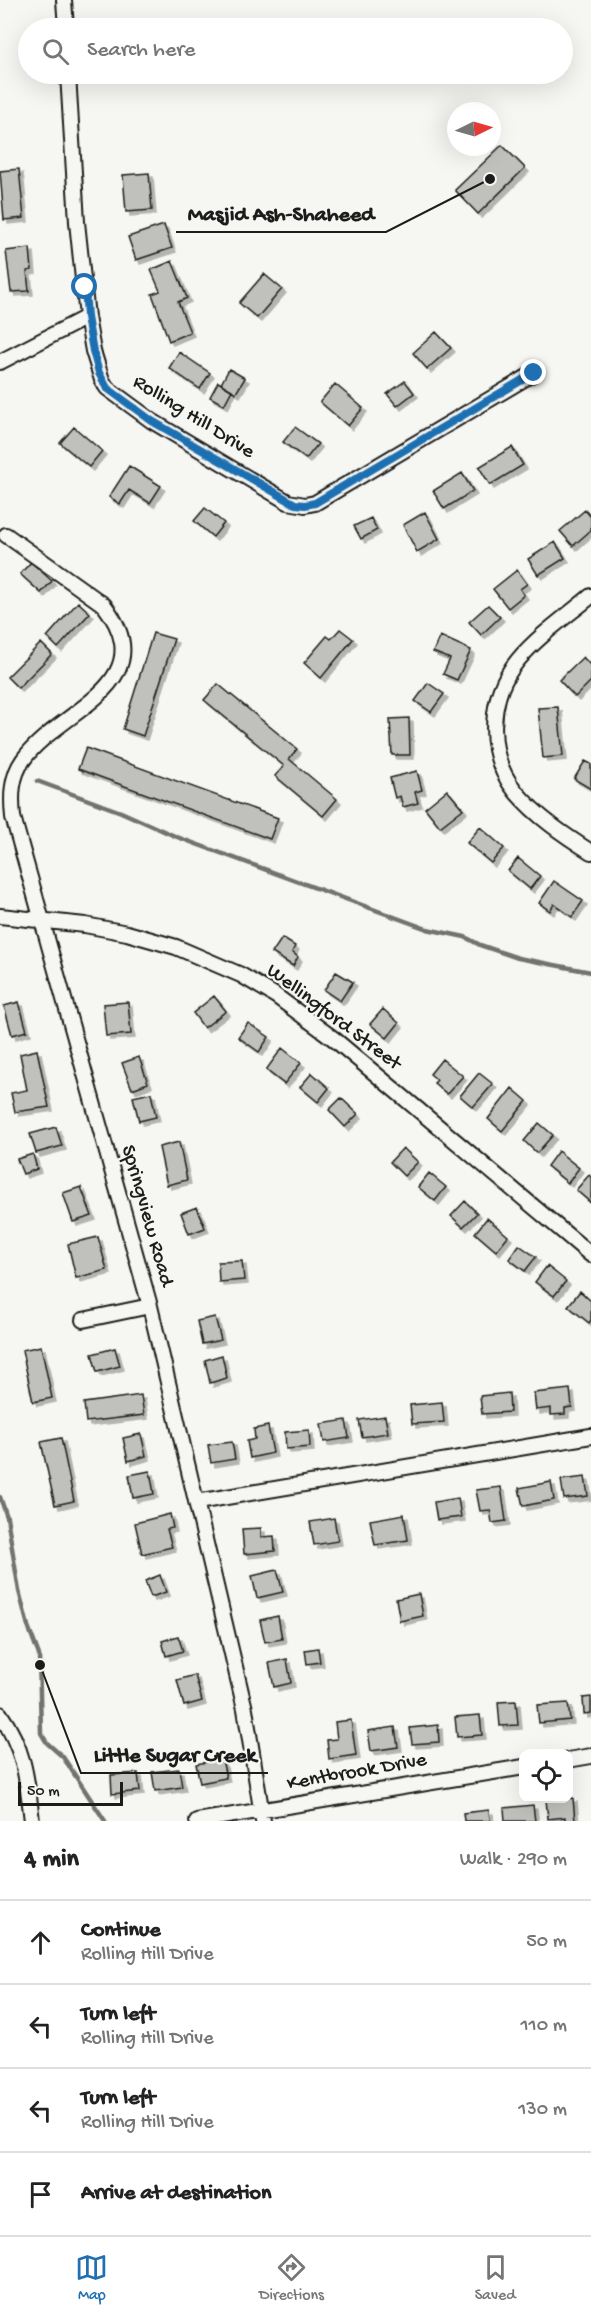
<!DOCTYPE html>
<html lang="en">
<head>
<meta charset="utf-8">
<style>
  :root { --surface:#fff; --page:#f2f2f2; --text:#222; --muted:#767676; --line:#e0e0e0; --accent:#1f6fb2 }
  body { margin:0; font-family:"Gochi Hand",sans-serif; background:var(--page); color:var(--text) }
  .controls { position:absolute; right:18px; bottom:18px; display:grid; overflow:hidden; border-radius:12px; box-shadow:0 6px 24px #0002 }
  .controls button { width:54px; height:54px; display:grid; place-items:center; padding:0; border:0; border-bottom:2px solid var(--line); background:var(--surface); color:var(--text); font:30px sans-serif }
  .compass { position:absolute; left:447px; top:102px; width:54px; height:54px; border-radius:50%; background:var(--surface); box-shadow:0 6px 24px #0002; rotate:85deg }
  .scale { position:absolute; left:18px; bottom:15px; width:105px; box-sizing:border-box; padding-left:6px; border:3px solid #1c1c1c; border-top:0; font-size:16px; line-height:21px; white-space:nowrap; color:#1c1c1c; -webkit-text-stroke:4px #f6f6f2; paint-order:stroke }
  .stop { position:absolute; width:18px; height:18px; margin:-14px; border:4px solid #1f6fb2; border-radius:50%; background:#fff }
  .stop.end { background:#1f6fb2; border-color:#fff; box-shadow:0 2px 6px #0008 }
  .list { margin:0; padding:0; list-style:none }
  h2 { display:flex; justify-content:space-between; align-items:center; height:78px; margin:0; padding:0 24px; font-size:26px }
  h2 small { font-size:20px; font-weight:400; color:var(--muted) }
  .list li { display:grid; grid-template-columns:39px 1fr auto; gap:18px; align-items:center; box-sizing:border-box; height:84px; padding:0 24px; border-top:2px solid var(--line) }
  .list b { display:block; font-size:22px; white-space:nowrap }
  .list p { margin:0; font-size:20px; white-space:nowrap; color:var(--muted) }
  .list em { font-size:20px; font-style:normal; color:var(--muted) }
  .icon { flex:none; width:33px; height:33px; fill:none; stroke:currentColor; stroke-width:2; stroke-linecap:round; stroke-linejoin:round }
  .map { position:relative; flex:none; width:591px; height:1821px; overflow:hidden }
  .search { position:absolute; background:var(--surface); box-shadow:0 6px 24px #0002; left:18px; right:18px; top:18px; height:66px; display:flex; align-items:center; gap:15px; box-sizing:border-box; padding:0 21px; border-radius:33px; color:var(--muted); font-size:22px }
  .sheet { height:414px; background:var(--surface) }
  nav { display:flex; justify-content:space-around; align-items:center; box-sizing:border-box; height:84px; border-top:2px solid var(--line); background:var(--surface); font-size:16px; color:var(--muted) }
  nav a { display:grid; justify-items:center; gap:3px }
  nav .on { color:var(--accent) }
  .map>svg:first-child { display:block }
</style>
</head>
<body>
<div class="map">
<svg width="591" height="1821" viewBox="0 0 591 1821">
  <defs>
    <filter id="shadow"><feDropShadow dx="4" dy="4" stdDeviation="0" flood-color="#0004"/></filter>
  </defs>
  <rect width="100%" height="100%" fill="#f6f6f2"/>
  <filter id="ink" filterUnits="userSpaceOnUse"><feTurbulence type="fractalNoise" baseFrequency=".0167" numOctaves="2"/><feDisplacementMap in="SourceGraphic" scale="12" xChannelSelector="R" yChannelSelector="G"/><feConvolveMatrix kernelMatrix="1 2 1 2 8 2 1 2 1" color-interpolation-filters="sRGB"/></filter>
  <g filter="url(#ink)">
    <g fill="none" stroke-linecap="round" stroke-linejoin="round">
      <path stroke="#727271" stroke-width="4.5" d="M37 781 121 812 177 837 427 929 465 937 480 945 518 958 591 972
        M0 1497 7 1517 19 1591 28 1626 39 1655 41 1733 47 1743 63 1757 105 1821"/>
    </g>
    <path fill="#c0c0bd" stroke="#1c1c1c" stroke-width="1.5" filter="url(#shadow)" d="M502 145 525 168 478 214 455 190Z
      M19 169 24 218 4 220 0 171Z
      M149 173 152 210 126 212 123 175Z
      M164 225 172 248 136 260 128 237Z
      M30 248 32 270 27 271 29 291 11 292 6 251Z
      M172 261 187 298 178 302 190 332 169 341 152 294 160 291 151 270Z
      M264 274 282 289 257 318 239 303Z
      M436 332 451 348 427 369 413 353Z
      M179 352 210 373 200 389 169 368Z
      M229 369 245 378 236 393 221 384Z
      M405 381 414 393 397 406 387 394Z
      M218 382 232 390 224 405 210 397Z
      M335 384 363 408 348 426 320 402Z
      M74 427 102 451 89 467 60 443Z
      M295 427 318 444 306 459 283 442Z
      M512 447 523 465 490 485 479 467Z
      M129 466 161 486 150 503 129 490 120 504 109 497Z
      M462 473 473 491 444 509 433 491Z
      M205 508 224 523 213 537 194 521Z
      M585 510 591 517V530L573 546 560 531Z
      M425 512 439 539 417 552 403 525Z
      M371 518 377 530 361 539 354 526Z
      M555 542 565 558 538 575 528 559Z
      M31 562 52 581 41 593 20 574Z
      M517 570 527 584 520 589 524 595 508 608 493 589Z
      M78 602 90 613 58 648 47 637Z
      M488 605 500 617 481 635 469 622Z
      M340 629 353 639 321 678 304 663 327 636 331 639Z
      M153 633 174 639 143 736 123 729Z
      M440 636 471 650 457 680 443 674 450 659 433 652Z
      M41 643 52 654 18 688 7 677Z
      M583 657 591 666V681L575 697 559 680Z
      M428 683 444 694 431 712 415 701Z
      M218 684 297 749 289 759 337 799 323 816 275 776 284 766 204 700Z
      M558 707 563 756 543 758 538 708Z
      M409 718 410 755H392L390 719Z
      M86 748 278 818 270 839 78 769Z
      M585 761 591 764V789L574 779Z
      M417 771 422 790 415 792 418 803 403 807 400 796 395 798 390 778Z
      M447 790 463 809 440 827 425 808Z
      M480 827 504 848 491 863 467 843Z
      M518 858 540 876 530 889 508 871Z
      M554 881 583 901 572 917 554 904 550 911 539 903Z
      M282 938 295 946 292 952 298 957 293 966 272 953Z
      M336 972 353 982 340 1001 324 990Z
      M214 996 226 1011 204 1028 193 1013Z
      M19 1002 27 1031 12 1035 4 1006Z
      M128 1002 131 1034 106 1036 103 1004Z
      M383 1009 399 1023 387 1038 370 1024Z
      M248 1023 269 1037 259 1052 238 1037Z
      M282 1048 301 1063 284 1084 266 1070Z
      M37 1050 49 1107 15 1112 11 1093 27 1090 20 1054Z
      M139 1057 148 1083 132 1089 122 1063Z
      M442 1059 463 1076 447 1094 434 1083 437 1080 430 1074Z
      M312 1073 329 1088 318 1102 300 1087Z
      M479 1073 493 1084 473 1107 460 1096Z
      M512 1088 527 1101 502 1131 488 1119Z
      M151 1093 156 1117 139 1121 133 1097Z
      M341 1098 358 1114 345 1127 329 1110Z
      M539 1123 553 1135 537 1153 524 1141Z
      M56 1127 62 1146 36 1153 30 1134Z
      M179 1142 187 1180 167 1185 159 1147Z
      M403 1148 418 1162 404 1176 390 1162Z
      M558 1151 579 1168 568 1183 547 1166Z
      M33 1154 37 1169 23 1174 17 1159Z
      M429 1173 446 1187 435 1201 418 1187Z
      M589 1175 591 1177V1203L576 1190Z
      M81 1187 92 1216 73 1222 63 1193Z
      M465 1201 477 1213 463 1227 451 1216Z
      M197 1207 205 1228 189 1234 181 1213Z
      M487 1218 508 1236 496 1251 475 1233Z
      M98 1237 107 1270 76 1278 68 1244Z
      M519 1245 536 1257 525 1271 509 1259Z
      M242 1261 244 1280 219 1282 218 1262Z
      M547 1266 566 1281 554 1296 535 1282Z
      M580 1291 591 1301V1320L589 1323 568 1306Z
      M215 1317 221 1340 202 1344 197 1321Z
      M41 1346 52 1398 33 1402 22 1350Z
      M115 1348 120 1366 97 1372 92 1354Z
      M222 1355 227 1378 210 1383 205 1360Z
      M570 1389 572 1407 565 1408V1414L551 1415V1408L536 1410 534 1393Z
      M509 1393 510 1412 482 1414 480 1396Z
      M141 1395 144 1415 86 1422 84 1403Z
      M442 1402 444 1422 412 1424 410 1405Z
      M385 1416 388 1433 362 1437 359 1420Z
      M346 1420 349 1438 324 1442 321 1424Z
      M268 1426 273 1453 250 1458 247 1441 255 1439 254 1429Z
      M309 1430 310 1447 286 1449 285 1432Z
      M141 1434 146 1456 128 1461 123 1438Z
      M61 1438 74 1501 55 1505 41 1442Z
      M232 1442 235 1459 211 1463 208 1445Z
      M150 1471 154 1494 133 1498 129 1475Z
      M585 1477 588 1496 564 1499 561 1480Z
      M551 1482 554 1500 523 1506 519 1488Z
      M501 1487 506 1521 492 1523 490 1510 480 1511 476 1490Z
      M458 1498 461 1517 437 1520 434 1502Z
      M170 1514 173 1528 167 1529 172 1547 142 1554 135 1523Z
      M404 1514 408 1540 375 1545 370 1520Z
      M334 1518 338 1541 314 1545 310 1522Z
      M261 1528V1537L274 1536 275 1551 244 1554 242 1529Z
      M277 1570 283 1592 257 1598 252 1576Z
      M160 1575 166 1592 151 1597 145 1581Z
      M419 1594 423 1616 400 1621 396 1599Z
      M278 1616 282 1639 265 1642 260 1620Z
      M178 1636 183 1651 166 1656 162 1641Z
      M318 1648 320 1662 307 1664 305 1650Z
      M287 1659 291 1683 274 1687 269 1663Z
      M195 1675 202 1701 184 1706 177 1680Z
      M591 1697V1713L584 1714 583 1698Z
      M516 1701 518 1725 500 1726 498 1702Z
      M568 1703 570 1720 539 1723 537 1705Z
      M480 1715 482 1735 457 1737 455 1717Z
      M351 1720 356 1755 329 1759 327 1740 337 1739 335 1722Z
      M438 1725 439 1742 412 1744 410 1728Z
      M395 1727 398 1747 371 1751 368 1731Z
      M222 1759 226 1778 200 1783 196 1764Z
      M179 1769 182 1787 155 1791 152 1772Z
      M138 1773 140 1791 112 1794 111 1775Z
      M573 1798 575 1821H565V1817L548 1819 546 1800Z
      M533 1805 535 1821H505L504 1808Z
      M489 1810 490 1821H464L463 1813Z"/>
    <g fill="none" stroke-linecap="round" stroke-linejoin="round">
      <g stroke="#1c1c1c" stroke-width="18">
        <path id="street" d="M64 0 66 28
          M68 74 77 222 87 317 93 351 102 380 107 388 152 421 288 502 305 505 315 503 534 373
          M0 362 87 317
          M6 535 104 605C165 685 59 709 23 760 11 777 11 797 13 817L150 1306 245 1709 263 1821
          M591 596C567 616 538 636 518 660 488 696 485 754 516 792 536 816 564 835 591 852
          M0 916 85 925 127 933 176 947 241 975 276 996 334 1039 591 1255
          M83 1320 150 1306
          M197 1502 591 1436
          M0 1714C25 1750 27 1779 32 1821
          M568 1760 591 1756
          M197 1821 524 1767"/>
      </g>
      <use href="#street" stroke="#f6f6f2" stroke-width="14"/>
    </g>
  </g>
  <g fill="none" stroke-linecap="round" stroke-linejoin="round" filter="url(#ink)">
    <path stroke="#1f6fb2" stroke-width="8" d="M85 287 87 317 93 351 99 373 107 388 152 421 295 504 305 505 315 503 534 373"/>
  </g>
  <g text-anchor="middle" dominant-baseline="central" stroke-width="4.5" stroke-linejoin="round" paint-order="stroke">
    <g font-size="21" fill="#1c1c1c" stroke="#f6f6f2">
      <text transform="translate(193 418) rotate(32)">Rolling Hill Drive</text>
      <text transform="translate(333 1018) rotate(37)">Wellingford Street</text>
      <text transform="translate(146 1216) rotate(74)">Springview Road</text>
      <text transform="translate(357 1773) rotate(-10)">Kentbrook Drive</text>
    </g>
  </g>
  <path fill="none" stroke="#1c1c1c" stroke-width="2" d="M490 179L386 232H176M40 1665L81 1773H268"/>
  <g fill="#1c1c1c" stroke="#f6f6f2" stroke-width="2">
    <circle cx="490" cy="179" r="6"/>
    <circle cx="40" cy="1665" r="6"/>
  </g>
  <g font-size="22" text-anchor="middle" font-weight="bold" fill="#1c1c1c" stroke="#f6f6f2" stroke-width="4.5" stroke-linejoin="round" paint-order="stroke">
    <text x="281" y="220">Masjid Ash-Shaheed</text>
    <text x="175" y="1761">Little Sugar Creek</text>
  </g>
</svg>
<div class="controls">
<button><svg class="icon" aria-label="locate" viewBox="0 0 24 24"><circle cx="12" cy="12" r="6"/><path d="M12 2v4M12 18v4M2 12h4M18 12h4"/></svg></button>
</div>
<svg class="compass" viewBox="-18 -18 36 36"><path d="M0-13l5 13h-10z" fill="#e53935"/><path d="M0 13l5-13h-10z" fill="#767676"/></svg>
<div class="scale">50 m</div>
<div class="stop" style="left:85px;top:287px"></div>
<div class="stop end" style="left:534px;top:373px"></div>
<div class="search"><svg class="icon" aria-label="search" viewBox="0 0 24 24"><circle cx="10" cy="10" r="6"/><path d="M15 15l6 6"/></svg>Search here</div>
</div>
<section class="sheet">
<h2>4 min<small>Walk · 290 m</small></h2>
<ul class="list">
<li><svg class="icon" aria-label="ahead" viewBox="0 0 24 24"><path d="M12 20V5M6 11l6-6 6 6"/></svg><div><b>Continue</b><p>Rolling Hill Drive</p></div><em>50 m</em></li>
<li><svg class="icon" aria-label="left" viewBox="0 0 24 24"><path d="M17 20v-9H6M10 6l-5 5 5 5"/></svg><div><b>Turn left</b><p>Rolling Hill Drive</p></div><em>110 m</em></li>
<li><svg class="icon" aria-label="left" viewBox="0 0 24 24"><path d="M17 20v-9H6M10 6l-5 5 5 5"/></svg><div><b>Turn left</b><p>Rolling Hill Drive</p></div><em>130 m</em></li>
<li><svg class="icon" aria-label="arrive" viewBox="0 0 24 24"><path d="M6 21V4h12l-3 4 3 4H6"/></svg><div><b>Arrive at destination</b></div></li>
</ul>
</section>
<nav>
<a class="on"><svg class="icon" aria-label="map" viewBox="0 0 24 24"><path d="M3 6l6-2 6 2 6-2v14l-6 2-6-2-6 2zM9 4v14M15 6v14"/></svg>Map</a>
<a><svg class="icon" aria-label="directions" viewBox="0 0 24 24"><path d="M12 3l9 9-9 9-9-9zM9 14v-3h6M13 9l2 2-2 2"/></svg>Directions</a>
<a><svg class="icon" aria-label="saved" viewBox="0 0 24 24"><path d="M7 4h10v16l-5-4-5 4z"/></svg>Saved</a>
</nav>
</body>
</html>
